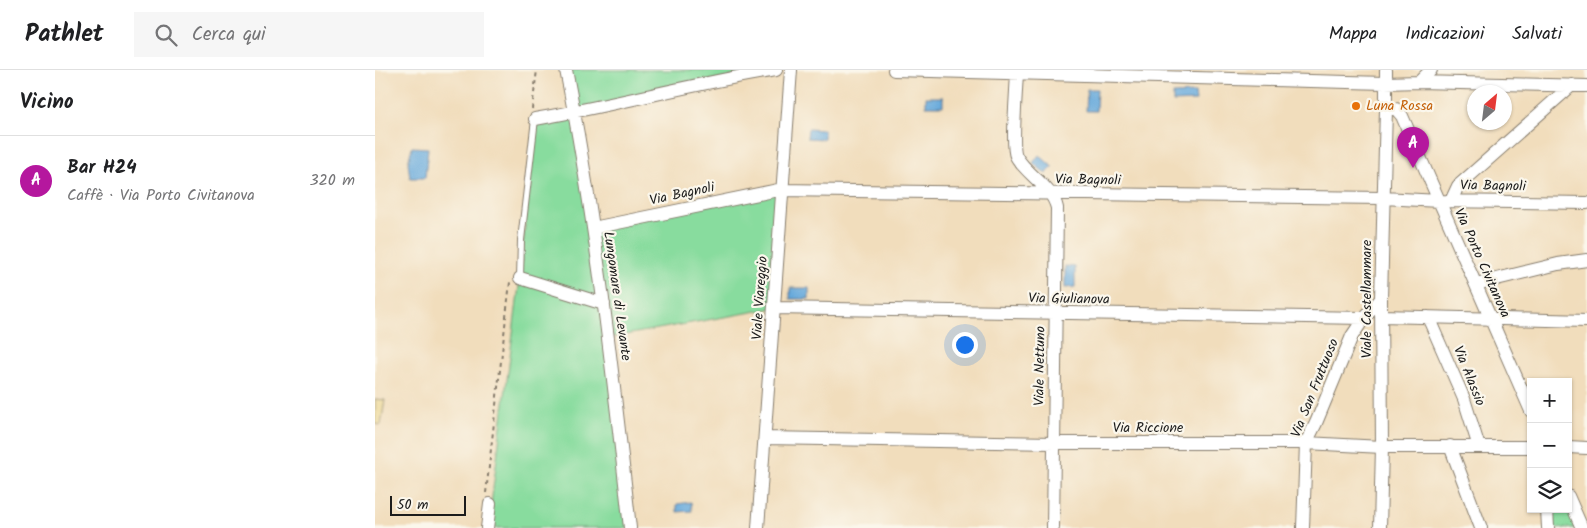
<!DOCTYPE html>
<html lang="it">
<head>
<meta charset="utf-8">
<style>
  :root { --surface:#fff; --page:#f6f6f6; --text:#202124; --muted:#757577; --line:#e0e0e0; --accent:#b5179e }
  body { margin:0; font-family:Kalam,sans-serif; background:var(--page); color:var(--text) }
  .controls { position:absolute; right:15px; bottom:15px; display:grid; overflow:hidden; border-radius:0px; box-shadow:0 1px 4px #0004 }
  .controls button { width:45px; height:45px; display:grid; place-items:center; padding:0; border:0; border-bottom:1px solid var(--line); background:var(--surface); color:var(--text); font:25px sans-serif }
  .compass { position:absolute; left:1092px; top:15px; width:45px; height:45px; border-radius:50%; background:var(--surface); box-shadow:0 1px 4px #0004; rotate:28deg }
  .scale { position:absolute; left:15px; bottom:12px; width:76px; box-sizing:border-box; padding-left:5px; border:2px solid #1c1c1c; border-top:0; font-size:14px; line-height:18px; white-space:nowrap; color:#1c1c1c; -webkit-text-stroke:4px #fbf7ec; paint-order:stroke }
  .you { position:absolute; left:589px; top:274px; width:18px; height:18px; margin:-12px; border:4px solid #fff; border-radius:50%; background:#1a73e8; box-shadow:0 0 0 8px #1a73e833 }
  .badge { display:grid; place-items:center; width:32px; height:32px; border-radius:50%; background:var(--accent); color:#fff; font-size:16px; font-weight:700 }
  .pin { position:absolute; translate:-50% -41px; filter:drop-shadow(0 1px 2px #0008) }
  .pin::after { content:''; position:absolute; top:26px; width:18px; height:15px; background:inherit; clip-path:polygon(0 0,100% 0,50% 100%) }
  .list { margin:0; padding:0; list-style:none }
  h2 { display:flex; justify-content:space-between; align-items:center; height:65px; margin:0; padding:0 20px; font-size:21px }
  h2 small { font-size:16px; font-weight:400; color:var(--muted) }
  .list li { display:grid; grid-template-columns:32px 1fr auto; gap:15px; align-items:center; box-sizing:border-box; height:90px; padding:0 20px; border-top:1px solid var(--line) }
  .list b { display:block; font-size:19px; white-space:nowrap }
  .list p { margin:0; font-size:16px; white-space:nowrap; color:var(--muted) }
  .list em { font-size:16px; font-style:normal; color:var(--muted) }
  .icon { flex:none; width:28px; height:28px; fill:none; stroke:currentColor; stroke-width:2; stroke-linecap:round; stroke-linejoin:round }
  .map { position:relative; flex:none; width:1212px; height:458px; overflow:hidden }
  header { display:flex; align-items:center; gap:30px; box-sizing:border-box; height:70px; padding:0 25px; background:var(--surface); border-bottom:1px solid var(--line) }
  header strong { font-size:24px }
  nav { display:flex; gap:28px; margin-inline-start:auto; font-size:18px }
  .search { width:350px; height:45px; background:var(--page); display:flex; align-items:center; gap:12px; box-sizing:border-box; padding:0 18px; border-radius:0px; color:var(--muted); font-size:19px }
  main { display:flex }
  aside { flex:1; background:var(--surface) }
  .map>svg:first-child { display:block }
</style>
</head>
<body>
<header>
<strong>Pathlet</strong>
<div class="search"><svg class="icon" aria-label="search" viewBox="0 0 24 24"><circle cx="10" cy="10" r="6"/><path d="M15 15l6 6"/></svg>Cerca qui</div>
<nav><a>Mappa</a><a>Indicazioni</a><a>Salvati</a></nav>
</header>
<main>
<aside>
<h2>Vicino<small></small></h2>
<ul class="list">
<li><span class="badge">A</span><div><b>Bar H24</b><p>Caffè · Via Porto Civitanova</p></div><em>320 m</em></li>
</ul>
</aside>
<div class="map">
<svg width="1212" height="458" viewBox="0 0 1212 458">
  <rect width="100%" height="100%" fill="#fbf7ec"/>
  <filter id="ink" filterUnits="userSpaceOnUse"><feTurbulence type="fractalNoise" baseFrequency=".02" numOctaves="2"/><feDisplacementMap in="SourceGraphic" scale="10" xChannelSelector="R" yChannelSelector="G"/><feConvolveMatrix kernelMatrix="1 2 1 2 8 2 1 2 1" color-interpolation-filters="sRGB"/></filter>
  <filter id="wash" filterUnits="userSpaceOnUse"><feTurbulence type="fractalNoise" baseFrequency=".0096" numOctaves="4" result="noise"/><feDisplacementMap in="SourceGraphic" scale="20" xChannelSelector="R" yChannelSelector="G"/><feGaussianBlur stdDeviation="1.12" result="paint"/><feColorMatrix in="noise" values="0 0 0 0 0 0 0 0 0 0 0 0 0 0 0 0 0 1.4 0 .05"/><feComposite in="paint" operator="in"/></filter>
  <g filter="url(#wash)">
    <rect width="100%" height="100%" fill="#f1ddbc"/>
    <path fill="#88dc9e" stroke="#527c5d" d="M191 0H405L199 42 217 158 408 120 399 238 233 268 255 458H113L145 208 160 49 199 42Z
      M1176 439H1193L1204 458H1177Z"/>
    <path fill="#eeda9e" stroke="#857b5d" d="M0 329 10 330 6 355 0 354Z"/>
    <path fill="#66a9db" stroke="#41627c" d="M712 19H722L721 41H711Z
      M820 23 821 31 798 32V24Z
      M551 27H568V36H551Z
      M433 59 449 60V69L432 68Z
      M37 77 53 78 50 108H35L33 93Z
      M664 85 678 97 671 104 658 93Z
      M690 196 700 197V217L690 218Z
      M415 218H434V229H415Z
      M316 432 317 441 302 442V434Z"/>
  </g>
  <g filter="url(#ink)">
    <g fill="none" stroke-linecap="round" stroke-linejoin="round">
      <g stroke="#867c6c" stroke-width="8">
        <path id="service" d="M145 208 146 170 160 49"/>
      </g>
      <g stroke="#867c6c" stroke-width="14">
        <path id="minor" d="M191 0C221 151 238 305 255 458
          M519 0 1010 13 1044 12 1212 16
          M642 0C642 15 636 76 641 86 651 105 677 116 682 138L678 458
          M1044 12 1056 0
          M1011 39H1021L1027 46 1156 341
          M160 49C241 35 320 13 401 0
          M1076 131 1083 116 1197 15
          M218 158 403 120 1008 128 1064 131 1212 133
          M145 208 229 234
          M1101 214 1183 194 1212 190
          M399 238 989 248
          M1006 246 1212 251
          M1053 247 1089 329 1104 377
          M390 368 679 373H931L1007 377H1156
          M1075 376 1106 458
          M1193 377 1212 378
          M1193 426 1207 458
          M1172 439 1173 458
          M112 458 115 434
          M383 458 416 0
          M928 458 931 373 941 353 977 266 989 248 1006 229
          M1005 458 1007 377 1006 229 1011 39V0"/>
      </g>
      <path stroke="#867c6c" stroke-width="2" stroke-dasharray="4 4" stroke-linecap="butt" d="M157 39 162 0
        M111 423 135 212"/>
      <use href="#service" stroke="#fff" stroke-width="6"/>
      <use href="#minor" stroke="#fff" stroke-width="12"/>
    </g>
  </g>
  <circle fill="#e8710a" stroke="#fbf7ec" stroke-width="2" cx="981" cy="36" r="5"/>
  <g text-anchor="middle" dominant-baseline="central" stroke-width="4.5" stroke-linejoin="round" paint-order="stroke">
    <g font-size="14" fill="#c56008" stroke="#fbf7ec" text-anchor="start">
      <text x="991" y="36">Luna Rossa</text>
    </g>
    <g font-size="14" fill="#1c1c1c" stroke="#fbf7ec">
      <text transform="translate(713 110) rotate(1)">Via Bagnoli</text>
      <text transform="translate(1118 116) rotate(1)">Via Bagnoli</text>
      <text transform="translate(307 124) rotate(-12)">Via Bagnoli</text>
      <text transform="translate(1107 193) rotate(66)">Via Porto Civitanova</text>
      <text transform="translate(242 226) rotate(82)">Lungomare di Levante</text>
      <text transform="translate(385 228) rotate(-86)">Viale Viareggio</text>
      <text transform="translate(694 229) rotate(1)">Via Giulianova</text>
      <text transform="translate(992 229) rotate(-90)">Viale Castellammare</text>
      <text transform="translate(665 296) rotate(-89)">Viale Nettuno</text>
      <text transform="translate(1094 306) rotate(68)">Via Alassio</text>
      <text transform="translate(940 318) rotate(-68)">Via San Fruttuoso</text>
      <text x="773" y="358">Via Riccione</text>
    </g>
  </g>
</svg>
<div class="controls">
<button>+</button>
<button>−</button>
<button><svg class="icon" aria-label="layers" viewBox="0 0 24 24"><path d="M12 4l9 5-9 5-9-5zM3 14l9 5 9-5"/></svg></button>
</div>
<svg class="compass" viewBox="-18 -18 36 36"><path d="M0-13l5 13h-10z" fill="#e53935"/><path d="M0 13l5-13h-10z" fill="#757577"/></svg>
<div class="scale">50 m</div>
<div class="you"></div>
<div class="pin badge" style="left:1038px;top:98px">A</div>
</div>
</main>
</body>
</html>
